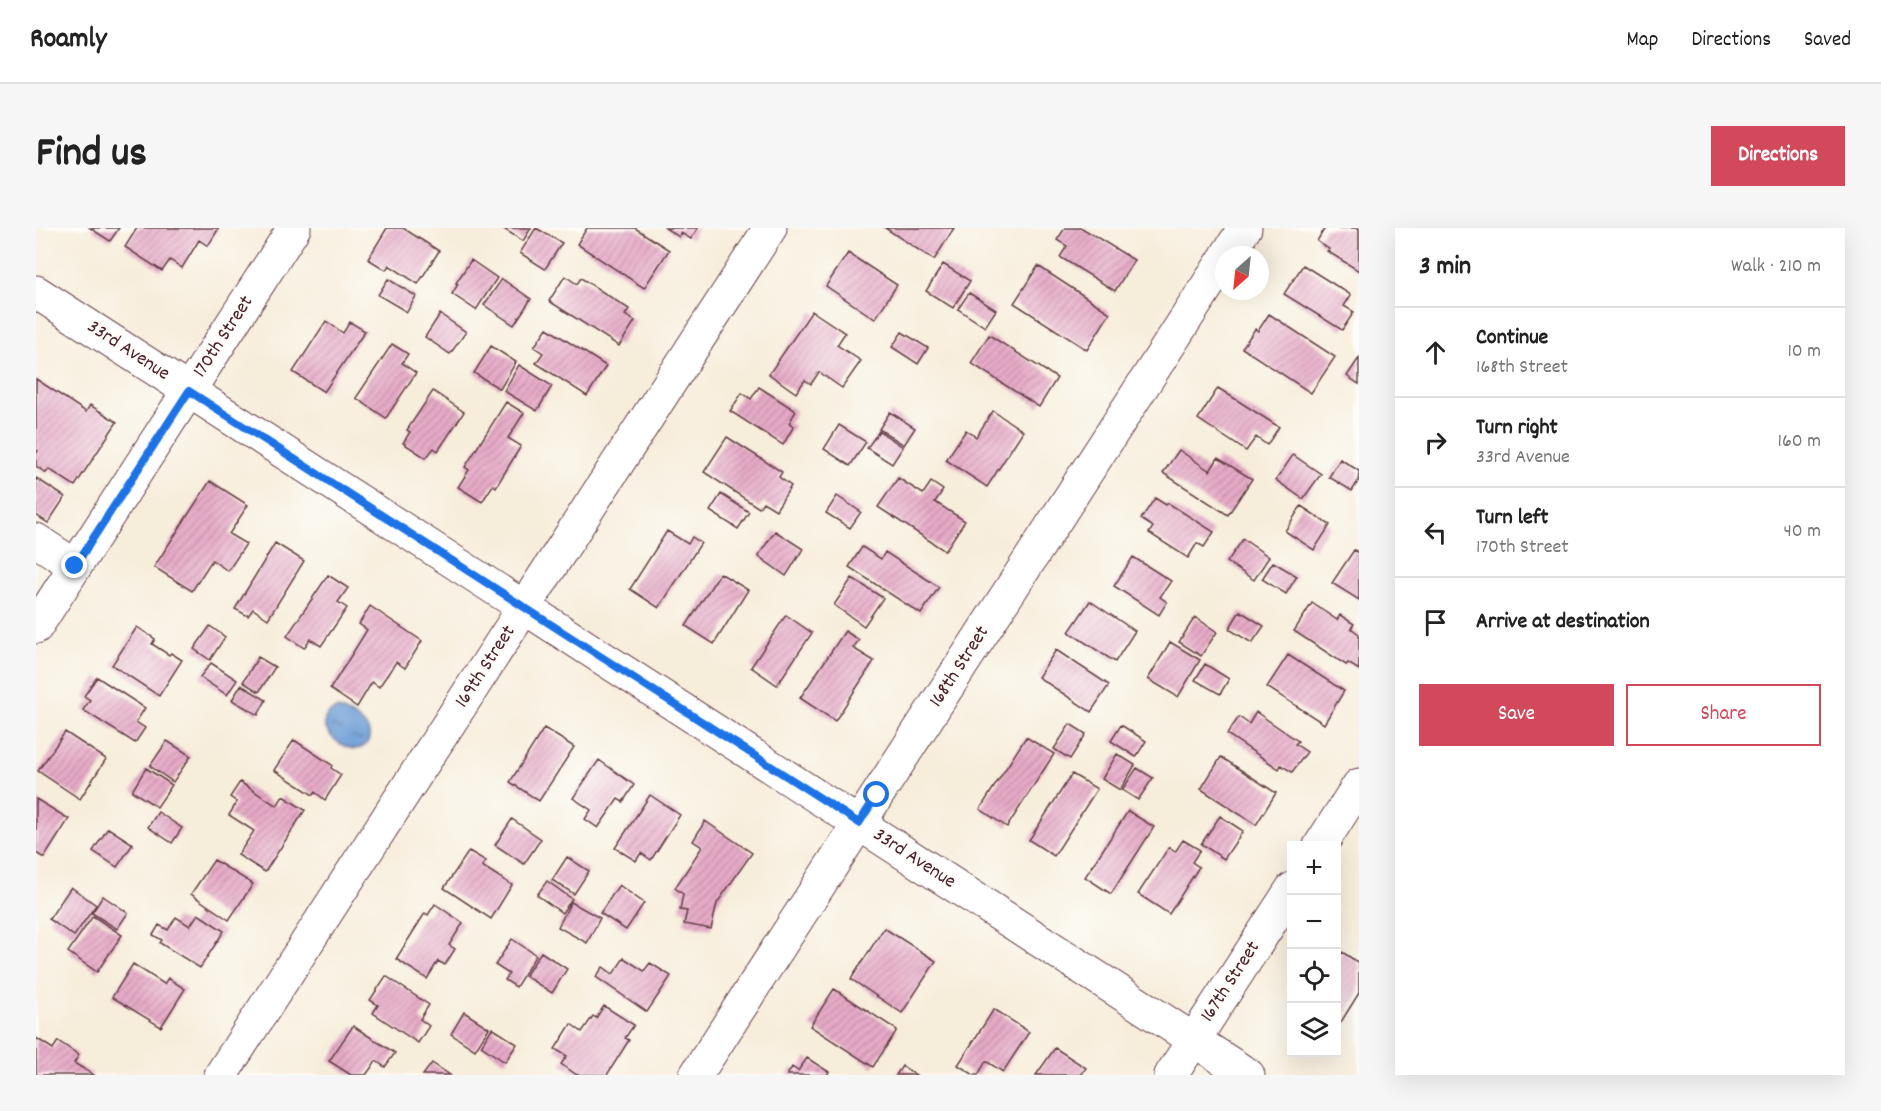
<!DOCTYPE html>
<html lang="en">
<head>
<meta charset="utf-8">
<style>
  :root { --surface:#fff; --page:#f6f6f6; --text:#222; --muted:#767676; --line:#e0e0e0; --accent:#d1495b }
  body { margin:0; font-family:Dekko,sans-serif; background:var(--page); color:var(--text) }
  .controls { position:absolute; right:18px; bottom:18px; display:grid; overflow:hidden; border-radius:0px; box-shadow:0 6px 24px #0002 }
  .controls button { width:54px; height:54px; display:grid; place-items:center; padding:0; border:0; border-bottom:2px solid var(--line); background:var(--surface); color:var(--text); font:30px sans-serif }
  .compass { position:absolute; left:1179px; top:18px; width:54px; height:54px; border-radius:50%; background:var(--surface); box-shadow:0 6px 24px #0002; rotate:207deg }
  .stop { position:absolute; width:18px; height:18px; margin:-14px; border:4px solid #1a73e8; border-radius:50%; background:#fff }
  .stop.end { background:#1a73e8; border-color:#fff; box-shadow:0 2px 6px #0008 }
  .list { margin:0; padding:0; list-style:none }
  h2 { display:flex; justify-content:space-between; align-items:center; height:78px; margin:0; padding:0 24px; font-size:26px }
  h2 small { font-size:20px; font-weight:400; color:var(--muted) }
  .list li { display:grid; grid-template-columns:39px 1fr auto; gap:18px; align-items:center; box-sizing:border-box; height:90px; padding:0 24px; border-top:2px solid var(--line) }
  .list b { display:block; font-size:22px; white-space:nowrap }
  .list p { margin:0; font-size:20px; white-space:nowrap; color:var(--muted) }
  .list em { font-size:20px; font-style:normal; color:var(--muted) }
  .actions { display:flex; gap:12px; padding:18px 24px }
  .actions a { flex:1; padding:14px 0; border:2px solid var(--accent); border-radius:0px; text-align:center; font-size:21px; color:var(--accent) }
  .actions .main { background:var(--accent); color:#fff }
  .icon { flex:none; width:33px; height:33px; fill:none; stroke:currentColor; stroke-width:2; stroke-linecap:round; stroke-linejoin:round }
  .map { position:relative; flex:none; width:1323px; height:847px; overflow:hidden; border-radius:0px }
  header { display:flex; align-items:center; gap:36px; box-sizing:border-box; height:84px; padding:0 30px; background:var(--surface); border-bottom:2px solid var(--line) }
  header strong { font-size:28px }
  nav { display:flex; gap:33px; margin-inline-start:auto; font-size:21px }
  .intro { display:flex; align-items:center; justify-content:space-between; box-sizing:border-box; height:144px; padding:0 36px }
  h1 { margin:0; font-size:42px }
  .button { padding:15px 27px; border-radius:0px; background:var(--accent); color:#fff; font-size:21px; font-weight:700 }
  main { display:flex; gap:36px; padding:0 36px }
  aside { flex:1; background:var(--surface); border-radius:0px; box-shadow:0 6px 24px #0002 }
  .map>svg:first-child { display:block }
</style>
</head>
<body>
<header>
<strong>Roamly</strong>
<nav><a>Map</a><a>Directions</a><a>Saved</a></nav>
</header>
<div class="intro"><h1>Find us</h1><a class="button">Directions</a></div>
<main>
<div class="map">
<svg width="1323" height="847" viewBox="0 0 1323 847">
  <defs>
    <pattern id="water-ripples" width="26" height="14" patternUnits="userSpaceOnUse" patternTransform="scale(1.5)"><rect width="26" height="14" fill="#6c9cd5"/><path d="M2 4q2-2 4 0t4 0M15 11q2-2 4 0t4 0" fill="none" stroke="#5b7fad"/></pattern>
    <pattern id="building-hatch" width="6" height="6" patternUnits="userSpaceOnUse" patternTransform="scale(1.5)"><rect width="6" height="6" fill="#e7abc8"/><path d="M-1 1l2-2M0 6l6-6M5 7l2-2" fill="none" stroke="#bd8ba3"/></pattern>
  </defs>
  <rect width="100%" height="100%" fill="#fdfcf7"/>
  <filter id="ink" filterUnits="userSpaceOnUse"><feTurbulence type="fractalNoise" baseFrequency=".0167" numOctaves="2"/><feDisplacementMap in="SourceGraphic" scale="12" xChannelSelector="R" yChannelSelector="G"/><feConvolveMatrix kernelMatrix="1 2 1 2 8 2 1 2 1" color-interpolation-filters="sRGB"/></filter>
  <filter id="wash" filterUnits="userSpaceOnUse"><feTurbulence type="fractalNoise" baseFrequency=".008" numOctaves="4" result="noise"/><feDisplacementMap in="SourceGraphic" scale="24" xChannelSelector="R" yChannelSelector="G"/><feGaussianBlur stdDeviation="1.35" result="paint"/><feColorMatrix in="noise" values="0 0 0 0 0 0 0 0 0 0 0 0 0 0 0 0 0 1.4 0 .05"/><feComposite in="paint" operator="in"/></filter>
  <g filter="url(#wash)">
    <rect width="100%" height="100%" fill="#f7eddb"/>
    <path fill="url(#water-ripples)" stroke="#5b5e80" stroke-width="1.5" d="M302 481C315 486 343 499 330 516 327 520 323 521 318 521 300 519 271 490 302 481Z"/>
    <g id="blocks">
      <path fill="url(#building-hatch)" d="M54 0H83L74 13Z
        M101 0H183L172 18 163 12 146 40 134 32 126 43 89 19Z
        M351 0H367L403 23 382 56 353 37 350 42 332 31Z
        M466 0H495L487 13Z
        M500 0 526 15 509 41 484 25Z
        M551 0H599L633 22 608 60 541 16Z
        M629 0H662L655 11 645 5 643 9Z
        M849 0H918L898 32Z
        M1029 0H1046L1098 32 1079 63 1024 29 1031 18 1021 12Z
        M1289 0H1323V43L1291 23 1293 21 1281 13Z
        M812 25 861 57 839 91 790 58Z
        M435 32 461 50 440 82 416 66 422 56 420 55Z
        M907 36 934 53 917 80 890 63Z
        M1267 37 1315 67 1308 78 1318 84 1306 102 1248 66Z
        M1002 38 1074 85 1051 122 978 75Z
        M529 48 541 56 545 50 593 81 589 87 599 93 583 118 513 73Z
        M352 51 380 68 371 84 342 67Z
        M466 51 495 71 478 97 448 77Z
        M933 65 960 82 949 99 922 81Z
        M776 83 809 105 801 117 825 133 806 160 783 144 775 156 769 152 760 165 733 146Z
        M404 86 430 104 414 126 389 109Z
        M1233 86 1299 129 1275 165 1206 120 1219 101 1222 103Z
        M290 93 307 105 314 94 329 103 288 164 257 144Z
        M511 100 570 138 551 168 500 135 507 125 498 119Z
        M866 104 892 120 882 136 856 119Z
        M953 107 1021 150 1003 179 935 135Z
        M356 116 372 126 366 135 380 145 350 190 320 170Z
        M455 118 480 134 464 161 438 145Z
        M1323 130V156L1311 148Z
        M483 137 516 158 501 183 468 163Z
        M0 151 50 184 54 177 81 194 39 258 13 241 10 245 0 238V226L2 223 0 222Z
        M723 159 760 183 753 195 758 198 747 217 694 183 706 165 715 171Z
        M1182 160 1243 199 1231 217 1220 209 1210 223 1162 191Z
        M397 163 428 184 402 223 398 220 390 230 367 215 374 204 371 202Z
        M470 174 488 185 472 210 485 218 460 259 457 257 446 274 422 259 433 242 429 239Z
        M957 183 987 203 951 259 910 232 930 202 940 209Z
        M854 184 879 200 868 217 843 201Z
        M803 197 830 214 814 238 788 221Z
        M843 203 867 219 856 236 831 220Z
        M691 209 746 244 743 249 755 258 740 282 727 274 723 280 668 244Z
        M1143 222 1174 243 1182 230 1216 251 1192 287 1127 245Z
        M1257 227 1285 246 1267 271 1240 252Z
        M1304 231 1323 243V252L1316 263 1293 249Z
        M0 250 29 269 12 295 0 287Z
        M862 250 887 266 895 254 907 262 899 274 929 293 909 323 842 279Z
        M174 253 212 277 193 306 210 316 192 343 176 332 156 363 118 339Z
        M685 266 713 284 702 301 674 283Z
        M801 268 825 284 814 300 790 285Z
        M1119 270 1130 277 1132 275 1178 304 1168 319 1161 315 1152 330 1113 305 1117 299 1105 291Z
        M1265 278 1294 297 1278 322 1249 303Z
        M631 303 652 316 656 309 665 315 623 380 594 361Z
        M739 303 767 321 750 348 722 328Z
        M1207 311 1233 329 1218 352 1191 334Z
        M239 315 268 333 232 391 217 381 212 388 199 381Z
        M826 319 845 331 849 324 903 359 885 386 813 339Z
        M1318 322 1323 325V372L1296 355Z
        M1097 329 1135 353 1124 369 1131 374 1123 387 1078 358Z
        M1237 334 1261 348 1250 366 1226 351Z
        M684 345 712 362 678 416 650 398Z
        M292 347 312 360 302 374 311 380 285 418 274 411 268 420 251 408Z
        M816 350 847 370 828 398 798 377Z
        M1054 373 1099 403 1079 434 1033 404Z
        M1276 375 1301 392 1304 387 1318 396 1315 400 1323 406V442L1312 435 1310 437 1258 403Z
        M334 378 386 413 369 440 360 434 343 459 336 454 321 479 294 461 331 402 323 396Z
        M1204 383 1228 398 1216 415 1193 401Z
        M750 387 776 405 741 457 715 439Z
        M1159 389 1181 404 1165 428 1143 414Z
        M174 398 189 409 174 432 158 421Z
        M101 399 119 411 116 416 133 427 135 425 146 432 123 468 76 437Z
        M809 403 823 412 817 420 838 433 799 493 764 470Z
        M1134 414 1164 432 1142 469 1112 451Z
        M1020 422 1073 457 1055 484 1002 449Z
        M1252 427 1308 463 1288 496 1231 459Z
        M222 429 239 439 223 464 207 454Z
        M175 435 201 452 191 467 164 449Z
        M1169 436 1193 451 1184 466 1159 452Z
        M61 449 109 480 100 494 109 500 99 515 47 482 54 472 48 468Z
        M205 457 230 472 222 487 196 472Z
        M1220 484 1262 513 1259 516 1271 524 1256 544 1245 537 1243 541 1191 506 1203 489 1213 496Z
        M1034 496 1050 506 1034 531 1018 521Z
        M1085 497 1110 513 1100 529 1075 513Z
        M508 500 538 519 503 573 474 554Z
        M29 504 70 531 44 571 2 543Z
        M990 509 1018 526 971 599 944 581Z
        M258 512 296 537 295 540 305 547 289 572 279 564 277 567 238 542Z
        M131 513 155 528 137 554 114 538Z
        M1081 526 1099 537 1084 562 1066 551Z
        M1185 529 1240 565 1220 597 1165 561Z
        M563 532 598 557 587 574 582 571 562 600 549 591 555 582 537 570Z
        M110 540 136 557 121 579 96 563Z
        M1101 540 1117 550 1102 572 1086 562Z
        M1036 546 1061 561 1018 628 993 612Z
        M204 554 241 578 247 568 269 582 229 644 202 627 218 603 193 587 201 574 194 569Z
        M614 567 644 587 615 632 605 625 600 633 579 620Z
        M0 571 33 591 8 630 0 625Z
        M1092 583 1118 599 1075 666 1049 649Z
        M122 584 146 600 136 615 112 599Z
        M1184 588 1207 603 1188 631 1165 616Z
        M476 591 505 611 488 636 459 617Z
        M669 593 716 625 681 675 675 701 648 696 651 683 644 682 647 666 639 660 666 619 657 613Z
        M72 600 97 616 81 639 57 623Z
        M1147 612 1164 622 1156 634 1163 639 1133 686 1102 666 1133 619 1139 624Z
        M433 623 450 633 446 638 476 657 455 691 408 660Z
        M531 629 553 643 538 666 516 652Z
        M178 632 217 656 193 692 155 666Z
        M511 653 536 671 526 685 501 667Z
        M583 657 608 675 590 702 564 685Z
        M35 659 60 677 38 708 13 691Z
        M67 668 92 685 81 701 56 685Z
        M535 674 564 690 551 715 522 699Z
        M399 676 427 695 413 717 419 721 409 737 402 733 391 751 360 731 389 685 392 687Z
        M162 686 188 703 164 740 124 715 126 712 117 707 123 697 132 702 140 689 154 698Z
        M57 688 86 707 61 744 32 724Z
        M848 700 900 733 866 785 815 751Z
        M476 711 500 727 480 759 469 752 473 746 459 737Z
        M505 724 531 741 516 765 489 748Z
        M1306 724 1323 735V765L1300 802V733Z
        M588 730 608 743 614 735 635 748 611 784 560 749 567 739 577 746Z
        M97 736 128 756 132 750 149 761 125 799 76 769Z
        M350 748 393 777 384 791 393 798 382 815 337 785 342 777 334 772Z
        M798 761 861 802 837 839 774 798Z
        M568 778 598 797 589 810 593 812 571 847H541L525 836 531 828 519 821 535 796 546 804 557 788 560 790Z
        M958 781 993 804 967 844 950 833 942 847H938L922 837Z
        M428 784 453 800 439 822 415 806Z
        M317 798 359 825 349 839 340 833 330 847H315L293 833Z
        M456 800 481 816 469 834 445 818Z
        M0 810 17 821 22 813 43 827 38 835 58 847H0Z
        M1019 820 1050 840 1045 847H1000Z
        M771 830 793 844 791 847H751L756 839 762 843Z
        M396 835 414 847H387Z
        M866 838 880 847H860Z"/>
    </g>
  </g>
  <g filter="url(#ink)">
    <use href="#blocks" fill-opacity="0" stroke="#643e45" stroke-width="1.5"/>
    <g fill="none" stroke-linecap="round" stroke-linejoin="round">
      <g stroke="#643e45" stroke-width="35">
        <path id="minor" d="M1191 27 1209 0
          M0 64 1212 847
          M0 312 39 338
          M0 399 258 0
          M1284 618 1323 557
          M185 847 734 0
          M660 847 1188 32
          M1135 847 1256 661"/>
      </g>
      <use href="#minor" stroke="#fff" stroke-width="33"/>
    </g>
  </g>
  <g fill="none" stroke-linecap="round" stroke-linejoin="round" filter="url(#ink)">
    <path stroke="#1a73e8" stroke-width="8" d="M39 338 153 163 823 595 841 567"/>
  </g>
  <g text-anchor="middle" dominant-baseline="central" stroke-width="4.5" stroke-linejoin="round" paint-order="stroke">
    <g font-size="20" fill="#4a1f2b" stroke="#fdfcf7">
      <text transform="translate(188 109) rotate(-57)">170th Street</text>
      <text transform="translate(92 123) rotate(33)">33rd Avenue</text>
      <text transform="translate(450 439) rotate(-57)">169th Street</text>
      <text transform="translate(924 439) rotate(-57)">168th Street</text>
      <text transform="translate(878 631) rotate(33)">33rd Avenue</text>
      <text transform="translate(1195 754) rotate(-57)">167th Street</text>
    </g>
  </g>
</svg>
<div class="controls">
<button>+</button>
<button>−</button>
<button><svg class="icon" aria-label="locate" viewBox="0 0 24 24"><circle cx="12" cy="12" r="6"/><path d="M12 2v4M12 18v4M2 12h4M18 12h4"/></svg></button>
<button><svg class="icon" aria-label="layers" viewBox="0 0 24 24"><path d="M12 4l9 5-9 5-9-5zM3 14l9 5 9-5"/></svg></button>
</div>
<svg class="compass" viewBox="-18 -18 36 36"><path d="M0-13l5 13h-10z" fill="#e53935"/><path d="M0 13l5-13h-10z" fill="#767676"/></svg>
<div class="stop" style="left:841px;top:567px"></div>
<div class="stop end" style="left:39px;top:338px"></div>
</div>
<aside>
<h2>3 min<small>Walk · 210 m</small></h2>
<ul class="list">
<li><svg class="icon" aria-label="ahead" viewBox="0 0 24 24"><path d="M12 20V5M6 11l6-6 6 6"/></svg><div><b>Continue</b><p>168th Street</p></div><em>10 m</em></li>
<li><svg class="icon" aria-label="right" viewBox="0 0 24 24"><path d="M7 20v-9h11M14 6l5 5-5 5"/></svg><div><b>Turn right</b><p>33rd Avenue</p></div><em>160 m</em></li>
<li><svg class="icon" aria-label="left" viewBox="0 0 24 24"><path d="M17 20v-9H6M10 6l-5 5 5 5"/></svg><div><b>Turn left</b><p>170th Street</p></div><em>40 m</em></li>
<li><svg class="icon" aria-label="arrive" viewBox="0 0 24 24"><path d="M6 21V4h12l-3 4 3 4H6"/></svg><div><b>Arrive at destination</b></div></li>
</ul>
<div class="actions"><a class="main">Save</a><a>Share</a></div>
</aside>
</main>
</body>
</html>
